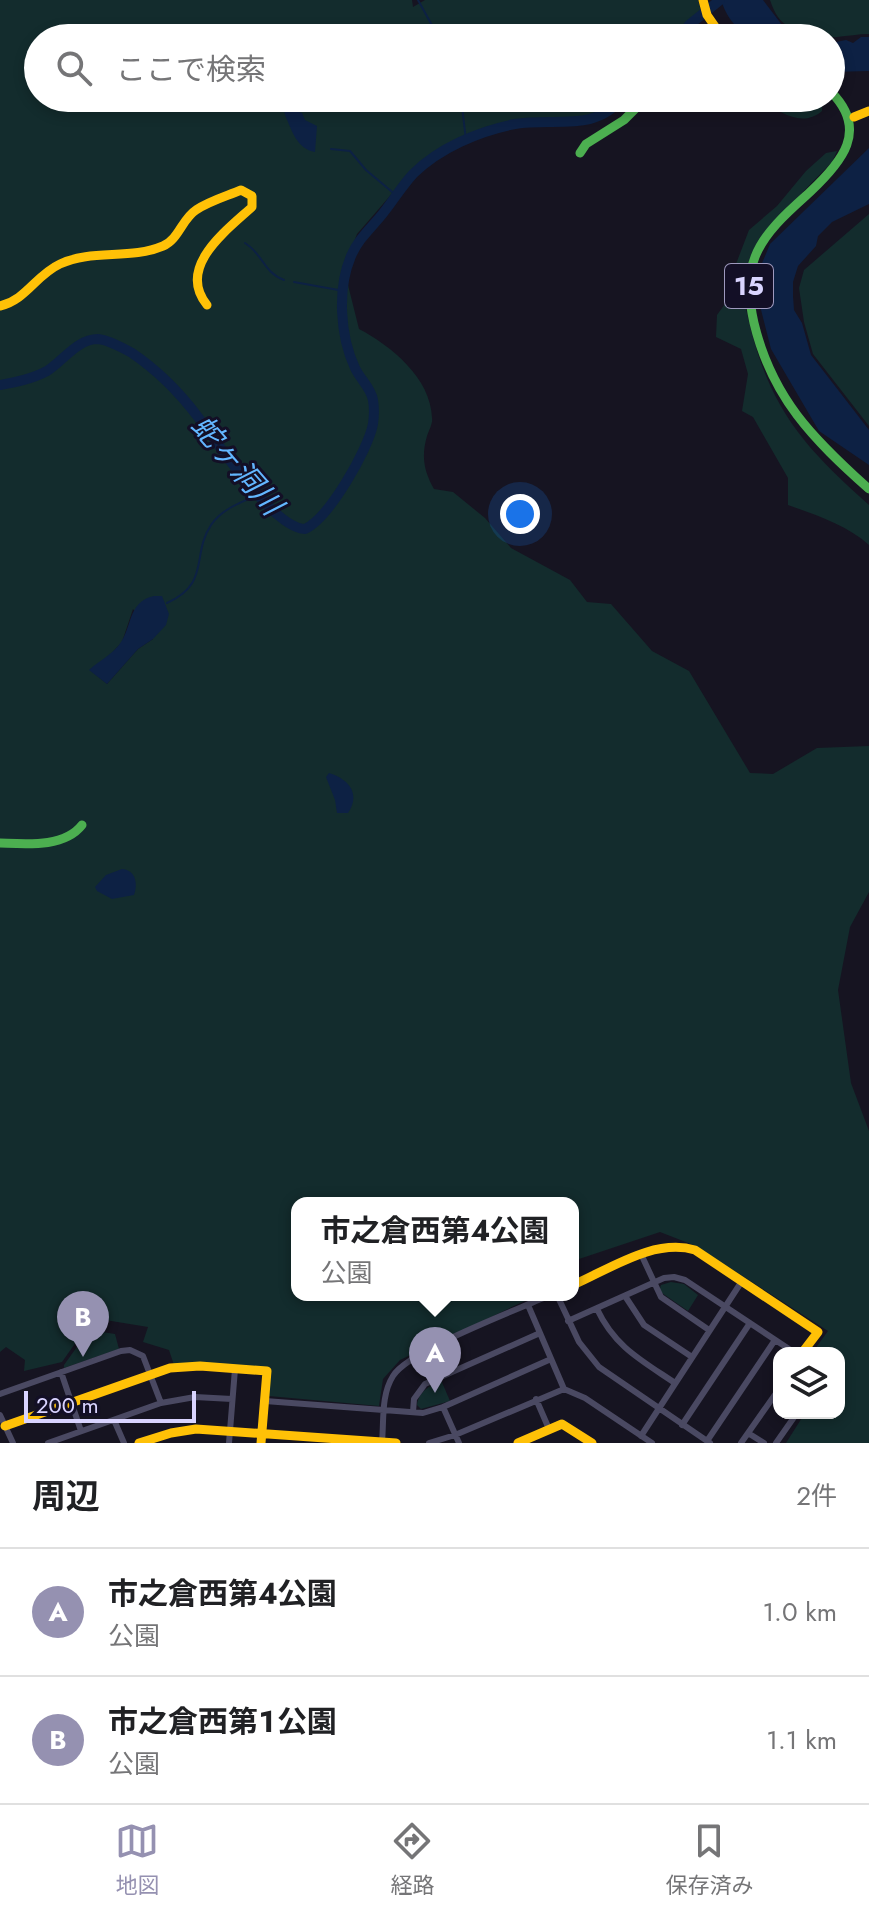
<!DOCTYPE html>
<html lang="ja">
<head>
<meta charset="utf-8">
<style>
  :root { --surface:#fff; --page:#f6f6f6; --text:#202124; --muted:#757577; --line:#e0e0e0; --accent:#9591b1 }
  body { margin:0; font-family:Jost,"Noto Sans JP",sans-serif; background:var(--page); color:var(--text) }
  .controls { position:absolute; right:24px; bottom:24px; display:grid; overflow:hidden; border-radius:16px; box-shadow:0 4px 12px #0003 }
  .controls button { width:72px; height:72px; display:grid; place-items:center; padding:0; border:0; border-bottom:2px solid var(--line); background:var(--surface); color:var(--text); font:40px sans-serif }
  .scale { position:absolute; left:24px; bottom:20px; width:172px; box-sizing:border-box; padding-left:8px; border:4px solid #d9d4ff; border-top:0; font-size:22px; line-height:28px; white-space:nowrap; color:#d9d4ff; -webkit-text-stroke:6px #130f26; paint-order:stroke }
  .you { position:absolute; left:520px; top:514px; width:28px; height:28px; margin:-20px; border:6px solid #fff; border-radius:50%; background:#1a73e8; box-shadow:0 0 0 12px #1a73e833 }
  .badge { display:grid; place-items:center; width:52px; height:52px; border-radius:50%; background:var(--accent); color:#fff; font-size:26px; font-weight:700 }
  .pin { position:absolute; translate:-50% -66px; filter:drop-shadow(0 2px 4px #0008) }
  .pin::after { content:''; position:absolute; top:42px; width:28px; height:24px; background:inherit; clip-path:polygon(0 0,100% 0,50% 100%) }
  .popup { position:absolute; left:291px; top:1197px; width:288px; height:104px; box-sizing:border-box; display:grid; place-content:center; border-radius:16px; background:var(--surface); filter:drop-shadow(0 2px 6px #0005); font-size:26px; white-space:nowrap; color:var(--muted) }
  .popup b { font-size:30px; color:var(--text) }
  .popup::after { content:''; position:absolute; left:50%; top:100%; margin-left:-16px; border:16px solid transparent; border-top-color:var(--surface) }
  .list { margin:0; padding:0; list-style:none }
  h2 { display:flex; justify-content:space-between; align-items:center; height:104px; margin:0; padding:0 32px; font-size:34px }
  h2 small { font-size:26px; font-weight:400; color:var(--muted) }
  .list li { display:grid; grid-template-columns:52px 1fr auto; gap:24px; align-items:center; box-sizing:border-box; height:128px; padding:0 32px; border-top:2px solid var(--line) }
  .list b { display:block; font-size:30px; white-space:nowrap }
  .list p { margin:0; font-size:26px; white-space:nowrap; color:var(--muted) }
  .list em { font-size:26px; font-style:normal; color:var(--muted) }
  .icon { flex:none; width:44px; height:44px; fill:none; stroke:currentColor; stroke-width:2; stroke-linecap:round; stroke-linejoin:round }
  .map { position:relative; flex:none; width:869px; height:1443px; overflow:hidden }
  .search { position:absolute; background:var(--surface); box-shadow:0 4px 12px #0003; left:24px; right:24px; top:24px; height:88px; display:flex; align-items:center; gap:20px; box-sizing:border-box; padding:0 28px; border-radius:44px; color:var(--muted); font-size:30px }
  .sheet { height:360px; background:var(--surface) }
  nav { display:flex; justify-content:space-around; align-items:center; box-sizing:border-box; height:112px; border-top:2px solid var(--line); background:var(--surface); font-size:22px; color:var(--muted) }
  nav a { display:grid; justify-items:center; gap:4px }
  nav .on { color:var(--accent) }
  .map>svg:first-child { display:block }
</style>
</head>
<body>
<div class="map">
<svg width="869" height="1443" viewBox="0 0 869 1443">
  <rect width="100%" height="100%" fill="#161421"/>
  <path fill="#132c2d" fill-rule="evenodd" d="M0 0H412L413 7 425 0H698L701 11 674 38H38V98H619L612 106 575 120 535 118 491 127 452 142 415 167 357 234 344 269 359 329C391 346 431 378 432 418 433 423 429 430 427 436 421 457 424 471 434 489L453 492 485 518 511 548 570 580 587 602 611 604 652 651 689 671 750 773 773 774 817 748 869 746V892L850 927 838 990 851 1083 869 1131V1443H786L805 1413H839V1353H812L828 1331 696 1246 660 1232 573 1261V1203H297V1295H533V1297L400 1360 383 1379 379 1406 269 1396 270 1368 174 1365 169 1350 143 1342 148 1327 93 1318 62 1362 24 1371 25 1360 6 1347 0 1352ZM133 609 153 639 138 649 107 684 90 670 107 658 122 642Z
    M770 0H869V34C858 34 848 36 837 37 830 38 825 35 818 33 792 28 780 30 770 0Z
    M759 98H815L822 102V111C801 129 778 111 759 98Z
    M837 151 832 162C800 195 765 228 747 272 740 289 746 309 750 326 771 411 806 449 869 505V545C847 525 816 515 788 505V478L753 417 742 411 748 374 741 349 716 337 717 315 735 290 731 277 749 230 777 206 806 171 826 153Z
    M869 214V426L813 354 804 322 799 288 804 270Z
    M671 1282 684 1284 698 1295 688 1311 659 1291 661 1285Z
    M89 1330 115 1334 119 1349 64 1368V1365Z
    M441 1380 450 1401 421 1409 417 1405C419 1391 430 1386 441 1380Z"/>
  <path fill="#0d2144" d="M721 0H763L782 25 794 32 820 38C776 38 738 51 721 0Z
    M861 37H869V71L831 72V43L846 40 853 43Z
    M287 108 302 113 305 120 317 126 315 152C297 149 292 131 285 115L284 110Z
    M869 148V204L832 222 818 236 816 246 798 266 793 282V296L794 310 802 323 811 355 869 430V465L819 431 771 349 758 298 760 268 770 244Z
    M154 596H162L169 614 166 625 153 639 138 649 107 684 89 670C99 661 110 656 119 645 133 627 127 602 154 596Z
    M329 773C349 779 361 794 348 813H337L335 800 326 777Z
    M122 869C136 870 138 884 134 895L112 899 97 891 95 887 106 875Z"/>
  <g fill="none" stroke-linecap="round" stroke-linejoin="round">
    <path stroke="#0d2144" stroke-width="2" d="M418 0 439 38
      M461 98 466 140
      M331 149 350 151 366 170 397 196
      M245 243C263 254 263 272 284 280
      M294 282 344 291
      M167 603C211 583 191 555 211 525 222 509 241 502 258 495"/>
    <path stroke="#0d2144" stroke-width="10" d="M679 38 689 25 720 0
      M0 385C16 382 32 379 47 371 63 361 77 339 98 339 109 340 123 348 132 353 157 370 180 393 198 417 218 443 273 528 305 529 329 518 368 450 373 424 374 417 374 406 373 400 371 388 360 379 355 368 340 336 337 289 351 256 358 240 368 231 380 217 391 204 401 187 413 174 439 148 479 131 515 124 553 117 595 133 622 98"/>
    <path stroke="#4a4962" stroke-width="6" d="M704 38 716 31
      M641 1254 661 1297 709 1330
      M557 1295 579 1342 599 1367 710 1443
      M625 1296 644 1325 692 1357
      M528 1305 564 1389
      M597 1309C615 1347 641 1360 675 1383
      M568 1321 664 1278 674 1277 685 1280 795 1353
      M425 1351 437 1377
      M61 1372 81 1431
      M0 1394 121 1351 130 1350 143 1356 161 1403 48 1443
      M536 1399 549 1429
      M265 1401 423 1413 443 1407 551 1359
      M161 1403 195 1397 232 1399
      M443 1407 459 1443
      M413 1412 414 1399 425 1384 540 1333
      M0 1415 13 1443
      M114 1420 124 1443
      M682 1425 750 1323
      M748 1433 764 1443
      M641 1436 742 1281
      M707 1441 775 1340
      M382 1442C384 1420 381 1395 393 1376 409 1350 517 1310 550 1295
      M229 1443 235 1369
      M429 1443 455 1435 564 1389 585 1398 652 1443
      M741 1443 779 1389
      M776 1443 797 1413"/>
    <path stroke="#4caf50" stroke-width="9" d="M831 92C869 130 842 162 810 192 790 210 765 231 755 257 747 277 749 301 754 323 772 398 813 439 869 489
      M580 153 586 144 624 120 646 98
      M0 843C26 844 64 848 82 825"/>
    <path stroke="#ffc107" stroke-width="9" d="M703 0 707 15 723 38
      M854 117 869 111
      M0 306C26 300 36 275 60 264 92 249 130 260 163 246 179 239 182 219 196 210 209 201 227 196 241 190L252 196V207C227 230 176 267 207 305
      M573 1285C610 1269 654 1238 695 1250L818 1332 802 1353
      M5 1426 170 1368 200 1366 267 1371 261 1443
      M139 1443 171 1433 196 1429 396 1443
      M518 1443 562 1424 592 1443"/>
  </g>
  <g text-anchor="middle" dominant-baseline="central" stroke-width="6" stroke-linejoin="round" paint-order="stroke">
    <rect fill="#130f26" stroke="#9e99be" stroke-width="2" x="725" y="264" width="48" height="44" rx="6"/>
    <g font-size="26" font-weight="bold" fill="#d9d4ff">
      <text x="749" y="286">15</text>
    </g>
    <g font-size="30" font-style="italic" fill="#62b6ff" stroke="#130f26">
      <text transform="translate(237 465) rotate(49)">蛇ヶ洞川</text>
    </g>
  </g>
</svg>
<div class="controls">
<button><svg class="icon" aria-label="layers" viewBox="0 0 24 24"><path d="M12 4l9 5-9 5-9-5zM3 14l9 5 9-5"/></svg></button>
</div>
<div class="scale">200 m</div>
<div class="you"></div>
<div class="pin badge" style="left:435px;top:1393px">A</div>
<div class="popup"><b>市之倉西第４公園</b>公園</div>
<div class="pin badge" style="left:83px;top:1357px">B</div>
<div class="search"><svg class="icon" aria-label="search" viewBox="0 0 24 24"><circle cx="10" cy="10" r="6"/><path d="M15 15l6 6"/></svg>ここで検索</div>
</div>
<section class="sheet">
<h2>周辺<small>2件</small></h2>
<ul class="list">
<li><span class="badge">A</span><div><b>市之倉西第４公園</b><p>公園</p></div><em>1.0 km</em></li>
<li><span class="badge">B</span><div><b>市之倉西第１公園</b><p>公園</p></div><em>1.1 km</em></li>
</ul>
</section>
<nav>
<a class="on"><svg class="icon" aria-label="map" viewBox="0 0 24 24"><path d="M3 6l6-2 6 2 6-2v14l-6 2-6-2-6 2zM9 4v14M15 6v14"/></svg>地図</a>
<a><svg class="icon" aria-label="directions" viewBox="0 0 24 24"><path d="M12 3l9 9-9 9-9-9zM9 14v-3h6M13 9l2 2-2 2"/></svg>経路</a>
<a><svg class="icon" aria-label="saved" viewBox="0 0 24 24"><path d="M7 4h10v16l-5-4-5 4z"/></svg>保存済み</a>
</nav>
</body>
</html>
